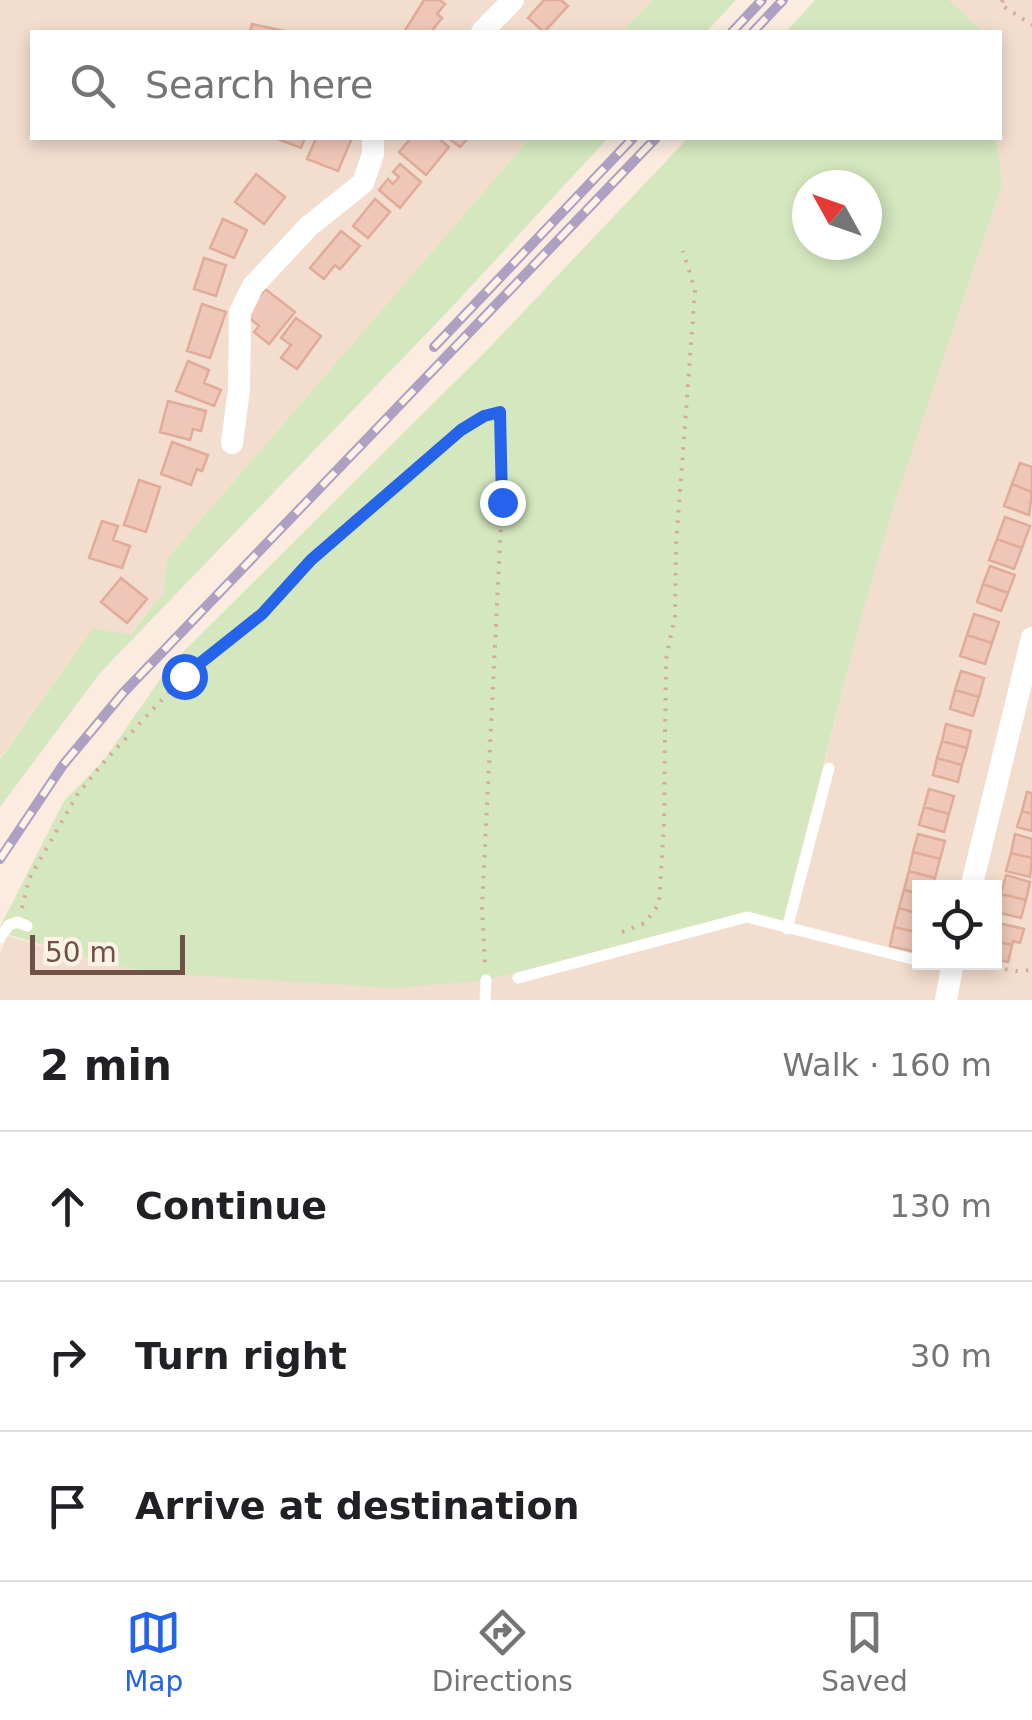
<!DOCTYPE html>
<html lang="en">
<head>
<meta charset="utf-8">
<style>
  :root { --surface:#fff; --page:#f6f6f6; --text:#202124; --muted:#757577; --line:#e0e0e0; --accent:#2563eb }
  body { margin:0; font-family:"DejaVu Sans",sans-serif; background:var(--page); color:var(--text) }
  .controls { position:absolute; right:30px; bottom:30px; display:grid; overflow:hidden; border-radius:0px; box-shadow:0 5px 15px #0003 }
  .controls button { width:90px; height:90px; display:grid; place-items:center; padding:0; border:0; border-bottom:2px solid var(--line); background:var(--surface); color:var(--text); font:50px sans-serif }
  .compass { position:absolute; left:792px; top:170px; width:90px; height:90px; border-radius:50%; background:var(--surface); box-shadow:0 5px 15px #0003; rotate:310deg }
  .scale { position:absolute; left:30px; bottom:25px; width:155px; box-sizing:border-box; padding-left:10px; border:5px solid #6f5148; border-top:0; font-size:28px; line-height:35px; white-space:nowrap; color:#6f5148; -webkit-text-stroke:8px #fef1e5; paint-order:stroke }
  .stop { position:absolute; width:30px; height:30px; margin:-22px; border:8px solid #2563eb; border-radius:50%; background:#fff }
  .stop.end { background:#2563eb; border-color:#fff; box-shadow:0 2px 10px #0008 }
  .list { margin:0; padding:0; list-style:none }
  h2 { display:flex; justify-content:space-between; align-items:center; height:130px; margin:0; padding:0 40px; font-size:42px }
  h2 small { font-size:32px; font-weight:400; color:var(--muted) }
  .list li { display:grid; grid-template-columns:65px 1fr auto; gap:30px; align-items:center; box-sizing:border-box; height:150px; padding:0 40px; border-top:2px solid var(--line) }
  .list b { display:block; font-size:38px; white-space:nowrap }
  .list em { font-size:32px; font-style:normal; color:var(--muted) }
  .icon { flex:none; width:55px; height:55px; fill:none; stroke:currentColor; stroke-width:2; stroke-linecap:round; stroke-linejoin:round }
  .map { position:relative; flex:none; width:1032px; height:1000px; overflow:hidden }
  .search { position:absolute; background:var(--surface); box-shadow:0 5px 15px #0003; left:30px; right:30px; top:30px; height:110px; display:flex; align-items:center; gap:25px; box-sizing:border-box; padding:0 35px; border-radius:0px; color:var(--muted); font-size:38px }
  .sheet { height:580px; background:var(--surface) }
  nav { display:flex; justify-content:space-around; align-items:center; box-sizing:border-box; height:140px; border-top:2px solid var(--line); background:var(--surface); font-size:28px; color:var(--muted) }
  nav a { display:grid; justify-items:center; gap:5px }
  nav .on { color:var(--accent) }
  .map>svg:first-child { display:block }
</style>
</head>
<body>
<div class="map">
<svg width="1032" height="1000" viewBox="0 0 1032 1000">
  <rect width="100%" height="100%" fill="#fbecdf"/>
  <path fill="#f2ddce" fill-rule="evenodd" d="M0 0H653L621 32H32V138H530L167 559 163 593 129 635 93 628 0 758Z
    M949 0H1032V1000H0V955L7 936 113 966 172 974 786 914 863 612 894 505 1002 185 997 138 1000 32H983ZM920 888H994V962H920Z"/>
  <path fill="#d4e7bf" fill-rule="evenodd" d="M653 0H736L706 32H621Z
    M815 0H949L983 32H786Z
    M530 138H608L451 308 100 673 0 807V759L93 628 130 635 163 593 167 559Z
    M688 138H997L1002 185 894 505 863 612 783 921 746 913 486 980 395 988 173 974 113 966 0 932V927L64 801 104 760 170 665 490 347ZM807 185H867V245H807Z"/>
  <path fill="#efc7b8" stroke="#e0ab99" stroke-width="2.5" d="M424 0H440L445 4 437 14 442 18 431 32H404Z
    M544 0H561L568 6 544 32 528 18Z
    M252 24 285 31 284 32H250Z
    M275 138H305L301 148Z
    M316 138H352L338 171 307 159Z
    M411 138H438L449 147 426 175 399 152Z
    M448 138H468L460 147Z
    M400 164 421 182 400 208 379 190 388 179 393 184 399 177 393 172Z
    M256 174 285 197 264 224 235 202Z
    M375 199 390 212 368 238 353 226Z
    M223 219 247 230 234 258 210 248Z
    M341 231 360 246 340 269 335 265 324 279 310 268Z
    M204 258 226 265 216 296 194 289Z
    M265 289 295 312 269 344 254 332 259 326 245 314Z
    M202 304 226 312 210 358 187 351Z
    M296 318 321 336 297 369 281 358 291 345 281 338Z
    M188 361 209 370 204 383 221 390 214 406 176 391Z
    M168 401 206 411 201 431 193 429 190 440 160 432Z
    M172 442 208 455 202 471 197 469 191 485 161 474Z
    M1020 463 1032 467V492L1012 484Z
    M139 480 160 487 146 532 124 525Z
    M1012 484 1032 492 1029 515 1004 506Z
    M1005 517 1030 526 1022 548 997 539Z
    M102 521 118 526 113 540 130 546 122 568 89 558Z
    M997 539 1022 548 1014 569 989 560Z
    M990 566 1015 575 1008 593 983 584Z
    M121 578 147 599 127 623 101 602Z
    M983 584 1008 593 1001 611 977 602Z
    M974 614 999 622 992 643 967 635Z
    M967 635 992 643 985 664 960 656Z
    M961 671 984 678 979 697 955 690Z
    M955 690 979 697 973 716 950 709Z
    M946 724 971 731 967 748 942 741Z
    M942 741 967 748 962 765 937 758Z
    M937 758 962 765 958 782 933 775Z
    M929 789 954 796 949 814 924 807Z
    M1027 792 1032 793V814L1022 811Z
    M924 807 949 814 944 832 919 825Z
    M1022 811 1032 814V831L1017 827Z
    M918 834 945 841 940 859 913 852Z
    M1015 834 1032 839V858L1011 853Z
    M913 852 940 859 935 878 909 871Z
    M1011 853 1032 858 1030 877 1006 871Z
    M909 871 935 878 933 888H920V894L904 890Z
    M1006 875 1030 882 1026 900 1001 894Z
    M904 890 920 894V914L899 908Z
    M1001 894 1026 900 1021 918 996 912Z
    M899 908 920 914V933L894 927Z
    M994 922 1024 929 1020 943 1013 941 1012 945 994 941Z
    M894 927 920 933 916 952 890 946Z
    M994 941 1012 945 1008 962 994 959Z"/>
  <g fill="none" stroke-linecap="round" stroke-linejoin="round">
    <path stroke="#d3aa9c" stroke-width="4" stroke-dasharray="2.5 8" stroke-linecap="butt" d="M1003 0 1000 4 1032 25
      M22 908 29 879 77 795 103 763 184 676 263 614 311 560 461 430 484 416 500 412 502 502 482 908 485 965
      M622 932 645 923 659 904 664 823 666 659 675 616 676 545 695 290 683 251
      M974 964 1016 971 1032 970"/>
    <path stroke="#fff" stroke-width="11" d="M787 929 829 768
      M0 937 9 925 18 922 27 926
      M518 978 747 917 920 961
      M485 1000 486 980"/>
    <path stroke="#fff" stroke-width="22" d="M482 32 513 0
      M232 443 239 389 240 312 253 286 308 227 363 183 373 154V138
      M971 888 1032 638
      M946 1000 953 962"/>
    <g stroke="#aea0c2" stroke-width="10">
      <path id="rail" d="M732 32 762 0
        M753 32 783 0
        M434 347 633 138
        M0 859 63 765 123 693 656 138"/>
    </g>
    <use href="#rail" stroke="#fef1e5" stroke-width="6" stroke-dasharray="19" stroke-linecap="butt"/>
  </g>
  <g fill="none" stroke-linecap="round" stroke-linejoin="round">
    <path stroke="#2563eb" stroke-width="12" d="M184 676 262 614 311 560 461 430 484 416 500 412 502 502"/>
  </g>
</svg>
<div class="controls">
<button><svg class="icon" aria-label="locate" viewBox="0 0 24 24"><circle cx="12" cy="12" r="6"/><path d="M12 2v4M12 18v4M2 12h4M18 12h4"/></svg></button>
</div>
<svg class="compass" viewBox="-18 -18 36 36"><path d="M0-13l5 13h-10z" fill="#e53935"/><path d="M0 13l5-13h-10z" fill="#757577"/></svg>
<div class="scale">50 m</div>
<div class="stop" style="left:184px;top:676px"></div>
<div class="stop end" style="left:502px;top:502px"></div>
<div class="search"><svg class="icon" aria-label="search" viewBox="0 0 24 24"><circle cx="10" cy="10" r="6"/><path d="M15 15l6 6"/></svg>Search here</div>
</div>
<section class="sheet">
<h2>2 min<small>Walk · 160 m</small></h2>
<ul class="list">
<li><svg class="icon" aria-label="ahead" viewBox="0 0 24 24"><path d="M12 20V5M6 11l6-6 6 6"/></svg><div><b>Continue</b></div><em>130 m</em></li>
<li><svg class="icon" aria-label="right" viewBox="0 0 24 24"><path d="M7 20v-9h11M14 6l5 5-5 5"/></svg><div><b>Turn right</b></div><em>30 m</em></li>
<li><svg class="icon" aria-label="arrive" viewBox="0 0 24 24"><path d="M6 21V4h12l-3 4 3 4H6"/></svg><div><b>Arrive at destination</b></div></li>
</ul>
</section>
<nav>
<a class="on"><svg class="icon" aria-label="map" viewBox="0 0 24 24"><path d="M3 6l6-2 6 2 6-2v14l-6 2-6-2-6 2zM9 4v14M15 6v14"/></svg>Map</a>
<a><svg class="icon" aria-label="directions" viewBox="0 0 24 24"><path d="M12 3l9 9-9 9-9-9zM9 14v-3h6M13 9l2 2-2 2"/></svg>Directions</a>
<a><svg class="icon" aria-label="saved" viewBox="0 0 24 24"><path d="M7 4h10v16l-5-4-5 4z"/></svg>Saved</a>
</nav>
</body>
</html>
